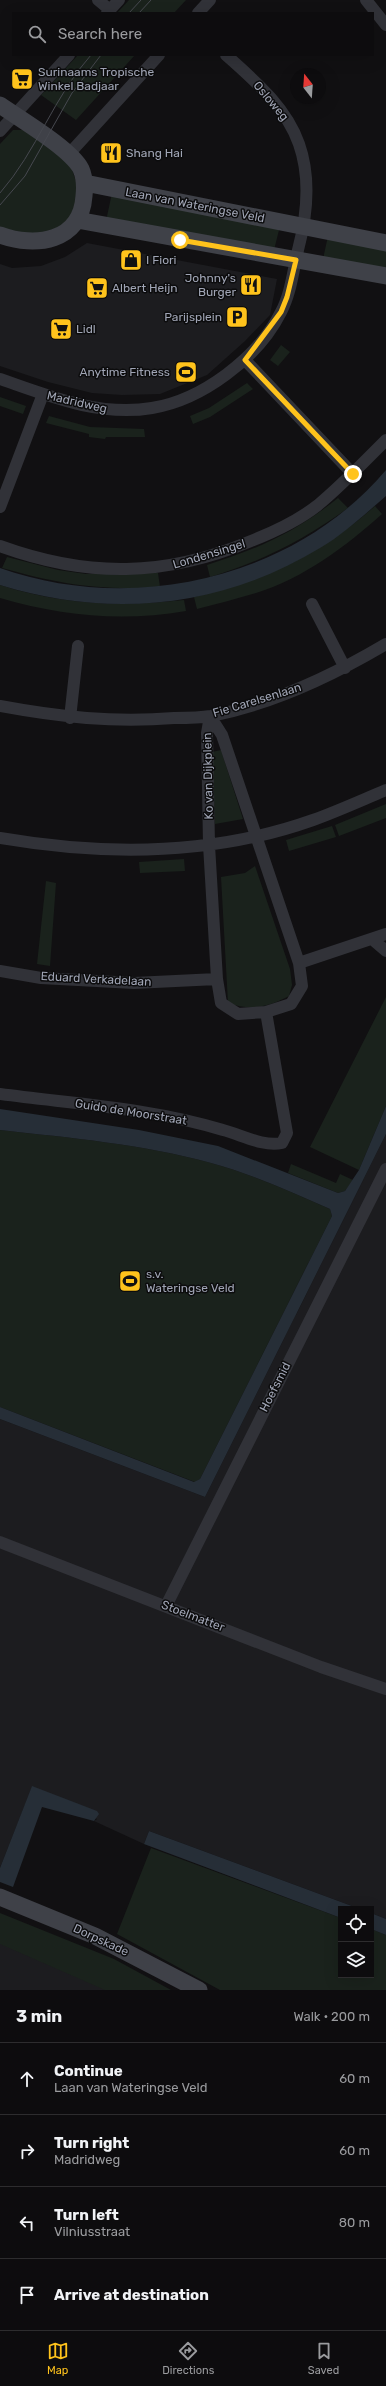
<!DOCTYPE html>
<html lang="en">
<head>
<meta charset="utf-8">
<style>
  :root { --surface:#0d0c0e; --page:#1b1a1c; --text:#f1f3f6; --muted:#9a9b9e; --line:#2d2c2e; --accent:#ffc31c }
  body { margin:0; font-family:Rubik,sans-serif; background:var(--page); color:var(--text) }
  .controls { position:absolute; right:12px; bottom:12px; display:grid; overflow:hidden; border-radius:0px; box-shadow:0 4px 16px #0002 }
  .controls button { width:36px; height:36px; display:grid; place-items:center; padding:0; border:0; border-bottom:1px solid var(--line); background:var(--surface); color:var(--text); font:20px sans-serif }
  .compass { position:absolute; left:290px; top:68px; width:36px; height:36px; border-radius:50%; background:var(--surface); box-shadow:0 4px 16px #0002; rotate:343deg }
  .stop { position:absolute; width:12px; height:12px; margin:-9px; border:3px solid #ffc31c; border-radius:50%; background:#fff }
  .stop.end { background:#ffc31c; border-color:#fff; box-shadow:0 1px 4px #0008 }
  .list { margin:0; padding:0; list-style:none }
  h2 { display:flex; justify-content:space-between; align-items:center; height:52px; margin:0; padding:0 16px; font-size:17px }
  h2 small { font-size:13px; font-weight:400; color:var(--muted) }
  .list li { display:grid; grid-template-columns:26px 1fr auto; gap:12px; align-items:center; box-sizing:border-box; height:72px; padding:0 16px; border-top:1px solid var(--line) }
  .list b { display:block; font-size:15px; white-space:nowrap }
  .list p { margin:0; font-size:13px; white-space:nowrap; color:var(--muted) }
  .list em { font-size:13px; font-style:normal; color:var(--muted) }
  .icon { flex:none; width:22px; height:22px; fill:none; stroke:currentColor; stroke-width:2; stroke-linecap:round; stroke-linejoin:round }
  .map { position:relative; flex:none; width:386px; height:1990px; overflow:hidden }
  .search { position:absolute; background:var(--surface); box-shadow:0 4px 16px #0002; left:12px; right:12px; top:12px; height:44px; display:flex; align-items:center; gap:10px; box-sizing:border-box; padding:0 14px; border-radius:0px; color:var(--muted); font-size:15px }
  .sheet { height:340px; background:var(--surface) }
  nav { display:flex; justify-content:space-around; align-items:center; box-sizing:border-box; height:56px; border-top:1px solid var(--line); background:var(--surface); font-size:11px; color:var(--muted) }
  nav a { display:grid; justify-items:center; gap:2px }
  nav .on { color:var(--accent) }
  .map>svg:first-child { display:block }
</style>
</head>
<body>
<div class="map">
<svg width="386" height="1990" viewBox="0 0 386 1990">
  <rect width="100%" height="100%" fill="#111012"/>
  <path fill="#1c1c1f" d="M87 243 277 279 270 315 245 341 207 375 160 394 122 395 92 393 48 382 0 366V264L12 268 41 266 65 257Z
    M386 1134V1919L371 1913V1909H360L149 1831 144 1844 94 1821 97 1819 32 1787 0 1868V1419L205 1497Z
    M0 1921 134 1990H0Z"/>
  <path fill="#1a221c" d="M129 0H186L174 13H117Z
    M78 55H135L76 120 41 95Z
    M13 130H27L70 164 79 190 73 220 45 237 0 228V144Z
    M112 193 280 226 274 250 106 221Z
    M328 236 386 247V270L323 259Z
    M281 345 290 352 278 366 270 360Z
    M247 383 253 389 210 417 193 424 190 416 209 408Z
    M0 397 26 406 23 414 0 406Z
    M49 416 90 427 144 429 145 437H106L105 439 89 437V434L46 423Z
    M338 498 348 508C305 539 261 562 210 577L207 565C260 548 294 533 338 498Z
    M375 506 382 514C345 547 304 578 256 593 236 599 216 604 197 609L194 597C267 579 318 556 375 506Z
    M7 557 58 570 86 574 158 573 160 587C100 591 59 584 2 568Z
    M0 585C63 605 118 607 184 600L186 611C122 622 62 616 0 598Z
    M221 750 243 819 215 824 212 752Z
    M386 804V818L339 836 335 825Z
    M332 826 336 837 289 851 286 840Z
    M184 859 185 871 140 873 139 862Z
    M255 866 290 969 292 985 289 996C269 1007 250 1011 228 1003L221 877 245 873Z
    M46 881 56 883 50 966 37 964Z
    M386 997V1106L359 1170 310 1147Z
    M0 1130C71 1138 142 1144 211 1163 252 1174 291 1192 330 1209L332 1216 200 1479 195 1482 0 1407Z
    M291 1164 336 1183 340 1174 353 1180 345 1191 338 1193 288 1173Z
    M151 1848 341 1918V1975H371V1929L386 1935V1990H220L117 1934Z
    M0 1913 114 1959 171 1990H105L0 1944Z"/>
  <path fill="#262e37" d="M386 470V496C365 514 344 534 320 548 221 608 110 619 0 585V568C132 615 294 579 386 470Z
    M386 1106V1134L205 1497 0 1419V1407L194 1482 200 1479 332 1216 330 1209C291 1192 252 1174 211 1163 142 1144 71 1138 0 1130V1109L139 1130 218 1146 338 1193 345 1191 359 1170Z
    M32 1786 97 1811 99 1814 94 1821 42 1807 13 1887 0 1882V1868Z
    M149 1831 360 1909H341V1918L144 1844Z
    M371 1913 386 1919V1935L371 1929Z"/>
  <g fill="none" stroke-linecap="round" stroke-linejoin="round">
    <path stroke="#313238" stroke-width="12" d="M98 0 110 10
      M366 0 386 25
      M107 13 119 0
      M198 13 210 0
      M0 131 69 55
      M69 154 159 55
      M245 360 353 474
      M0 379C49 396 99 417 152 408 202 400 258 358 281 312 291 293 293 271 298 250 307 216 311 178 299 144 286 107 255 81 226 55
      M0 507 43 394
      M0 546C88 578 165 577 251 541 274 532 299 520 318 505 342 485 364 462 386 440
      M312 604 345 668
      M0 706C59 717 114 723 174 718 186 718 199 718 211 716 273 704 332 676 386 644
      M210 716 222 735 299 963 302 986 291 1004 266 1012 238 1014 221 1003 217 979 209 845 207 733Z
      M70 718 78 646
      M0 838C105 856 212 856 313 820 338 811 362 800 386 790
      M372 939 386 951
      M299 963 386 934
      M0 971 41 978 134 983 217 979
      M0 1094C75 1104 151 1108 223 1130 242 1135 263 1147 282 1143L287 1133 266 1012
      M0 1542 321 1667 386 1689
      M166 1606 386 1169"/>
    <path stroke="#3f4148" stroke-width="17" d="M0 105C20 119 71 149 81 169 85 178 85 187 84 196 81 242 35 248 0 235
      M85 183 386 243
      M77 220 386 276
      M0 1897 95 1936 199 1990"/>
    <path stroke="#46484f" stroke-width="1" d="M129 13 141 0
      M139 13 151 0
      M0 193C37 151 54 96 91 55
      M0 205 25 176 72 93 101 55"/>
  </g>
  <g fill="none" stroke-linecap="round" stroke-linejoin="round">
    <path stroke="#ffc31c" stroke-width="5" d="M180 240 296 260 287 297 281 312 245 360 353 474"/>
  </g>
  <defs>
    <g id="supermarket-square" transform="scale(1.15)"><rect x="-9" y="-9" width="18" height="18" rx="4" fill="#ffc31c" stroke="#0c0c0d"/><path d="M-6-5.5h2.5l.6 2H6L4.5 2H-2.5L-4.4-4H-6ZM-1.5 3.2a1.3 1.3 0 1 0 .1 0ZM3 3.2a1.3 1.3 0 1 0 .1 0Z" fill="#111"/></g>
    <g id="restaurant-square" transform="scale(1.15)"><rect x="-9" y="-9" width="18" height="18" rx="4" fill="#ffc31c" stroke="#0c0c0d"/><path d="M-5-6h1v4h1v-4h1v4h1v-4h1v5L-1.5 .5V6h-2V.5L-5-1ZM5-6V6H3V1.5H1.5Q1.5-4 5-6Z" fill="#111"/></g>
    <g id="shop-square" transform="scale(1.15)"><rect x="-9" y="-9" width="18" height="18" rx="4" fill="#ffc31c" stroke="#0c0c0d"/><path d="M-5-2.5h2.3a2.7 3.5 0 0 1 5.4 0H5L5.5 6h-11ZM-1.5-2.5h3a1.5 2.3 0 0 0-3 0Z" fill="#111"/></g>
    <g id="parking-square" transform="scale(1.15)"><rect x="-9" y="-9" width="18" height="18" rx="4" fill="#ffc31c" stroke="#0c0c0d"/><path d="M-3.5-5.5H1a3.5 3.5 0 0 1 0 7H-1V5.5H-3.5ZM-1-3.4V-.6H.8a1.4 1.4 0 0 0 0-2.8Z" fill="#111"/></g>
    <g id="stadium-square" transform="scale(1.15)"><rect x="-9" y="-9" width="18" height="18" rx="4" fill="#ffc31c" stroke="#0c0c0d"/><path d="M0-5a6.5 5 0 1 0 0 10a6.5 5 0 1 0 0-10ZM-3.5-1.8h7v3.6h-7Z" fill="#111"/></g>
  </defs>
  <g fill-rule="evenodd">
    <use href="#supermarket-square" x="22" y="79"/>
    <use href="#restaurant-square" x="111" y="153"/>
    <use href="#shop-square" x="131" y="260"/>
    <use href="#restaurant-square" x="251" y="285"/>
    <use href="#supermarket-square" x="97" y="288"/>
    <use href="#parking-square" x="237" y="317"/>
    <use href="#supermarket-square" x="61" y="329"/>
    <use href="#stadium-square" x="186" y="372"/>
    <use href="#stadium-square" x="130" y="1281"/>
  </g>
  <g text-anchor="middle" dominant-baseline="central" stroke-width="3" stroke-linejoin="round" paint-order="stroke">
    <g font-size="12" fill="#a0a5b5" stroke="#0c0c0d" text-anchor="start">
      <text x="38" y="72">Surinaams Tropische<tspan x="38" dy="14">Winkel Badjaar</tspan></text>
      <text x="126" y="153">Shang Hai</text>
      <text x="146" y="260">I Fiori</text>
      <text x="236" y="278" text-anchor="end">Johnny's<tspan x="236" dy="14">Burger</tspan></text>
      <text x="112" y="288">Albert Heijn</text>
      <text x="222" y="317" text-anchor="end">Parijsplein</text>
      <text x="76" y="329">Lidl</text>
      <text x="170" y="372" text-anchor="end">Anytime Fitness</text>
      <text x="146" y="1274">s.v.<tspan x="146" dy="14">Wateringse Veld</tspan></text>
    </g>
    <g font-size="12" fill="#a0a5b5" stroke="#0c0c0d">
      <text transform="translate(271 101) rotate(50)">Osloweg</text>
      <text transform="translate(195 205) rotate(11)">Laan van Wateringse Veld</text>
      <text transform="translate(77 402) rotate(13)">Madridweg</text>
      <text transform="translate(209 554) rotate(-17)">Londensingel</text>
      <text transform="translate(257 700) rotate(-17)">Fie Carelsenlaan</text>
      <text transform="translate(208 776) rotate(-91)">Ko van Dijkplein</text>
      <text transform="translate(96 979) rotate(3)">Eduard Verkadelaan</text>
      <text transform="translate(131 1112) rotate(9)">Guido de Moorstraat</text>
      <text transform="translate(275 1387) rotate(-63)">Hoefsmid</text>
      <text transform="translate(193 1616) rotate(21)">Stoelmatter</text>
      <text transform="translate(101 1940) rotate(25)">Dorpskade</text>
    </g>
  </g>
</svg>
<div class="controls">
<button><svg class="icon" aria-label="locate" viewBox="0 0 24 24"><circle cx="12" cy="12" r="6"/><path d="M12 2v4M12 18v4M2 12h4M18 12h4"/></svg></button>
<button><svg class="icon" aria-label="layers" viewBox="0 0 24 24"><path d="M12 4l9 5-9 5-9-5zM3 14l9 5 9-5"/></svg></button>
</div>
<svg class="compass" viewBox="-18 -18 36 36"><path d="M0-13l5 13h-10z" fill="#e53935"/><path d="M0 13l5-13h-10z" fill="#9a9b9e"/></svg>
<div class="stop" style="left:180px;top:240px"></div>
<div class="stop end" style="left:353px;top:474px"></div>
<div class="search"><svg class="icon" aria-label="search" viewBox="0 0 24 24"><circle cx="10" cy="10" r="6"/><path d="M15 15l6 6"/></svg>Search here</div>
</div>
<section class="sheet">
<h2>3 min<small>Walk · 200 m</small></h2>
<ul class="list">
<li><svg class="icon" aria-label="ahead" viewBox="0 0 24 24"><path d="M12 20V5M6 11l6-6 6 6"/></svg><div><b>Continue</b><p>Laan van Wateringse Veld</p></div><em>60 m</em></li>
<li><svg class="icon" aria-label="right" viewBox="0 0 24 24"><path d="M7 20v-9h11M14 6l5 5-5 5"/></svg><div><b>Turn right</b><p>Madridweg</p></div><em>60 m</em></li>
<li><svg class="icon" aria-label="left" viewBox="0 0 24 24"><path d="M17 20v-9H6M10 6l-5 5 5 5"/></svg><div><b>Turn left</b><p>Vilniusstraat</p></div><em>80 m</em></li>
<li><svg class="icon" aria-label="arrive" viewBox="0 0 24 24"><path d="M6 21V4h12l-3 4 3 4H6"/></svg><div><b>Arrive at destination</b></div></li>
</ul>
</section>
<nav>
<a class="on"><svg class="icon" aria-label="map" viewBox="0 0 24 24"><path d="M3 6l6-2 6 2 6-2v14l-6 2-6-2-6 2zM9 4v14M15 6v14"/></svg>Map</a>
<a><svg class="icon" aria-label="directions" viewBox="0 0 24 24"><path d="M12 3l9 9-9 9-9-9zM9 14v-3h6M13 9l2 2-2 2"/></svg>Directions</a>
<a><svg class="icon" aria-label="saved" viewBox="0 0 24 24"><path d="M7 4h10v16l-5-4-5 4z"/></svg>Saved</a>
</nav>
</body>
</html>
